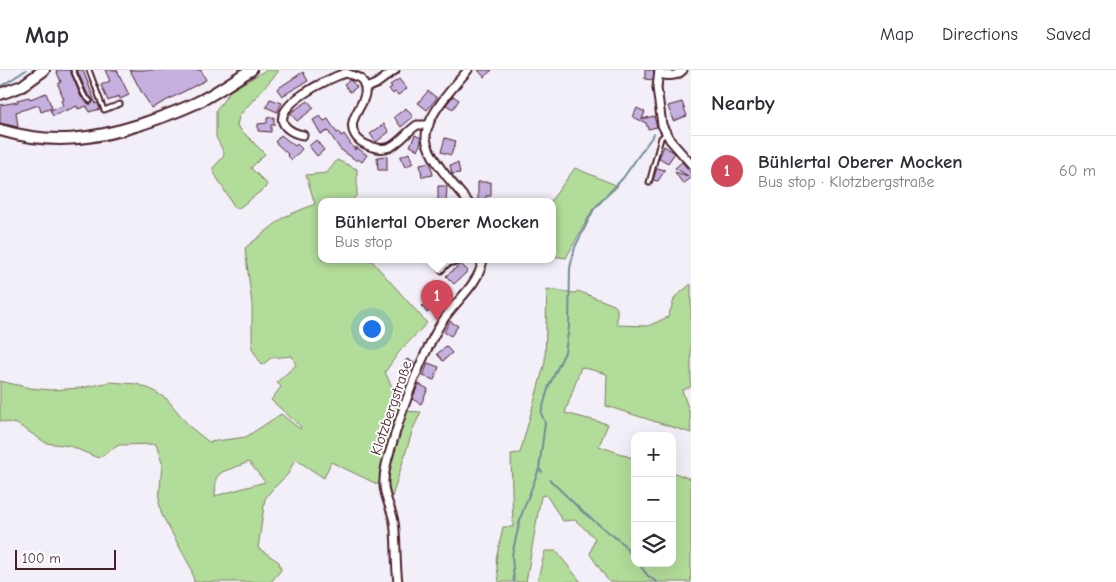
<!DOCTYPE html>
<html lang="en">
<head>
<meta charset="utf-8">
<style>
  :root { --surface:#fff; --page:#f7f7f7; --text:#2b2b33; --muted:#7c7c81; --line:#e1e1e2; --accent:#d1495b }
  body { margin:0; font-family:"Comic Neue",sans-serif; background:var(--page); color:var(--text) }
  .controls { position:absolute; right:15px; bottom:15px; display:grid; overflow:hidden; border-radius:10px; box-shadow:0 5px 20px #0002 }
  .controls button { width:45px; height:45px; display:grid; place-items:center; padding:0; border:0; border-bottom:1px solid var(--line); background:var(--surface); color:var(--text); font:25px sans-serif }
  .scale { position:absolute; left:15px; bottom:12px; width:101px; box-sizing:border-box; padding-left:5px; border:2px solid #4a1f2b; border-top:0; font-size:14px; line-height:18px; white-space:nowrap; color:#4a1f2b; -webkit-text-stroke:4px #fff; paint-order:stroke }
  .you { position:absolute; left:371px; top:258px; width:18px; height:18px; margin:-12px; border:4px solid #fff; border-radius:50%; background:#1a73e8; box-shadow:0 0 0 8px #1a73e833 }
  .badge { display:grid; place-items:center; width:32px; height:32px; border-radius:50%; background:var(--accent); color:#fff; font-size:16px; font-weight:700 }
  .pin { position:absolute; translate:-50% -41px; filter:drop-shadow(0 1px 2px #0008) }
  .pin::after { content:''; position:absolute; top:26px; width:18px; height:15px; background:inherit; clip-path:polygon(0 0,100% 0,50% 100%) }
  .popup { position:absolute; left:318px; top:128px; width:238px; height:65px; box-sizing:border-box; display:grid; place-content:center; border-radius:10px; background:var(--surface); filter:drop-shadow(0 1px 4px #0005); font-size:16px; white-space:nowrap; color:var(--muted) }
  .popup b { font-size:19px; color:var(--text) }
  .popup::after { content:''; position:absolute; left:50%; top:100%; margin-left:-10px; border:10px solid transparent; border-top-color:var(--surface) }
  .list { margin:0; padding:0; list-style:none }
  h2 { display:flex; justify-content:space-between; align-items:center; height:65px; margin:0; padding:0 20px; font-size:21px }
  h2 small { font-size:16px; font-weight:400; color:var(--muted) }
  .list li { display:grid; grid-template-columns:32px 1fr auto; gap:15px; align-items:center; box-sizing:border-box; height:70px; padding:0 20px; border-top:1px solid var(--line) }
  .list b { display:block; font-size:19px; white-space:nowrap }
  .list p { margin:0; font-size:16px; white-space:nowrap; color:var(--muted) }
  .list em { font-size:16px; font-style:normal; color:var(--muted) }
  .icon { flex:none; width:28px; height:28px; fill:none; stroke:currentColor; stroke-width:2; stroke-linecap:round; stroke-linejoin:round }
  .map { position:relative; flex:none; width:691px; height:512px; overflow:hidden }
  header { display:flex; align-items:center; gap:30px; box-sizing:border-box; height:70px; padding:0 25px; background:var(--surface); border-bottom:1px solid var(--line) }
  header strong { font-size:24px }
  nav { display:flex; gap:28px; margin-inline-start:auto; font-size:18px }
  main { display:flex }
  aside { flex:1; background:var(--surface) }
  .map>svg:first-child { display:block }
</style>
</head>
<body>
<header>
<strong>Map</strong>
<nav><a>Map</a><a>Directions</a><a>Saved</a></nav>
</header>
<main>
<div class="map">
<svg width="691" height="512" viewBox="0 0 691 512">
  <rect width="100%" height="100%" fill="#f3eff9"/>
  <filter id="ink" filterUnits="userSpaceOnUse"><feTurbulence type="fractalNoise" baseFrequency=".02" numOctaves="2"/><feDisplacementMap in="SourceGraphic" scale="10" xChannelSelector="R" yChannelSelector="G"/><feConvolveMatrix kernelMatrix="1 2 1 2 8 2 1 2 1" color-interpolation-filters="sRGB"/></filter>
  <g filter="url(#ink)">
    <path fill="#b2dc99" stroke="#7e7e62" fill-rule="evenodd" d="M266 0H278V2L239 46 237 56 265 84 251 98 267 114 265 118 239 138H235L213 101V98L223 87 224 83 216 67V41L230 21Z
      M337 90 357 99V125L350 132H322V190H371L427 253 399 282 385 302 401 336 381 398 379 415 331 392 324 408 295 389 288 404 270 422 265 429 258 478 279 492 281 500 271 512H194L191 498 162 445 159 432 162 393 156 374 119 375 98 388 70 376 46 373 17 354 0 351V311L30 318 51 320 81 318 110 312 137 314 150 319 167 329 190 357 209 372 246 367 281 344 300 359 301 357 271 330 281 317 277 312 296 295 292 286 271 288 262 295 252 279V234L245 178 284 147 315 134 306 105 327 103ZM249 392 265 412 215 426 216 408 222 402Z
      M575 98 618 116 593 139 566 188 552 186V132H550Z
      M691 214V317L682 320 690 344 691 363 606 336 607 304 581 297 565 343 608 354 599 376 635 389V493H672V402L691 409V512H609L590 484 595 468 575 450 563 451 546 425 541 426 526 512H499L496 489 503 457H513L511 384 520 383 545 292 547 219 575 223 578 221 614 235 617 238V255L648 256 668 247 675 227Z
      M405 341 421 342 413 359 391 430 386 414 387 402Z
      M545 481H556L581 512H537Z"/>
    <g fill="none" stroke-linecap="round" stroke-linejoin="round">
      <path stroke="#6f8d9a" stroke-width="2" d="M0 17 26 0
        M539 399 545 353 541 343 549 316 565 282 569 257 570 198 575 177 594 139 623 108 654 64
        M550 410 584 443 621 472 635 489
        M638 493 648 506 657 512
        M514 512 512 485 521 446 539 399 542 402"/>
    </g>
    <path fill="#c5b0df" stroke="#4a1f2b" d="M56 0H70L81 27 90 34 93 32V30L87 23 77 0H83L96 34 98 33 100 39 89 42 87 36 78 39 77 36 53 46 50 40 63 36 61 30H64L58 14 61 12Z
      M105 0H117L129 25 120 29 119 26 108 31 101 15 110 11Z
      M130 0H201L206 10 152 38 142 23Z
      M478 0H492L484 7Z
      M645 0H654L653 10 645 9Z
      M303 2 308 11 282 26 277 19Z
      M399 9 407 19 398 25 395 22 393 24 389 19 392 17 390 15Z
      M350 10 357 17 350 22 344 14Z
      M428 21 437 28 427 40 418 33Z
      M46 23 52 38 41 42 39 35 16 42 18 57 0 53V35L18 32 17 30 29 27 30 29Z
      M453 26 459 30 453 39 446 35Z
      M270 29 282 33 277 42 266 37Z
      M308 31 314 38 297 51 290 43Z
      M682 32 687 46 673 51 668 36Z
      M406 38 413 47 401 57 394 47Z
      M637 38 645 42 642 49 654 46 657 57 648 59 646 53 633 47Z
      M320 46 324 51 328 49 337 63 339 62 341 66 344 64 355 80 356 77 367 85 362 92 358 89 357 91 340 79 328 61 321 64 313 50Z
      M274 47V55H271V62L258 61V54L267 53V48Z
      M384 54 389 62 376 72 370 64Z
      M281 65 295 76 297 74 302 79 292 90 287 85 288 84 275 72Z
      M415 65 421 68V72L418 80 410 76Z
      M445 68 456 71 451 85 441 82Z
      M316 70 324 80 317 86 309 76Z
      M664 76 675 83 668 93 659 88Z
      M409 83 413 93 405 97 400 87Z
      M387 86V100H378L377 87Z
      M430 92 433 105 422 107 420 94Z
      M682 92 691 103V108L683 114 675 102 688 106 675 98Z
      M458 93 460 103 452 104 450 95Z
      M657 98 665 100 658 111 653 110Z
      M478 112H491V126H486V131H478Z
      M438 116H447L446 132H438Z
      M461 194 468 201 454 214 446 206Z
      M433 227 441 237 435 241 433 238 427 243 422 236Z
      M450 251 458 256 451 266 444 262Z
      M446 276 452 283 443 291 437 284Z
      M407 289 414 293 409 301 402 297Z
      M428 293 439 297 434 310 423 306Z
      M419 314 428 319 421 334 412 329Z"/>
    <g fill="none" stroke-linecap="round" stroke-linejoin="round">
      <g stroke="#4a1f2b" stroke-width="7">
        <path id="lane" d="M73 0 84 25 90 31
          M89 0 104 40 120 34
          M649 113 661 68 665 64
          M441 201 448 194 465 190"/>
      </g>
      <g stroke="#4a1f2b" stroke-width="11">
        <path id="street" d="M659 0 657 18 662 55 670 70 691 94
          M659 4C669 6 676 7 683 0
          M366 18 376 14 395 0
          M303 65C297 64 291 62 286 57 267 37 331 7 346 3L360 8C378 29 343 45 355 65 358 70 362 73 367 75 374 78 382 80 390 77 399 73 408 61 417 55H429
          M468 132C456 117 428 88 426 68 425 47 455 15 468 0
          M398 512C395 492 397 471 394 452 392 439 384 427 384 415 383 400 389 385 393 371 405 331 419 291 440 255 453 232 478 217 483 190"/>
      </g>
      <g stroke="#4a1f2b" stroke-width="14">
        <path id="secondary" d="M0 24 22 16 44 0
          M0 60C51 75 92 70 142 54 162 47 183 40 202 30 219 21 234 10 251 0"/>
      </g>
      <use href="#lane" stroke="#fff" stroke-width="3"/>
      <use href="#street" stroke="#fff" stroke-width="7"/>
      <use href="#secondary" stroke="#fff" stroke-width="10"/>
    </g>
  </g>
  <g text-anchor="middle" dominant-baseline="central" stroke-width="4" stroke-linejoin="round" paint-order="stroke">
    <g font-size="15" fill="#4a1f2b" stroke="#fff">
      <text transform="translate(391 338) rotate(-71)">Klotzbergstraße</text>
    </g>
  </g>
</svg>
<div class="controls">
<button>+</button>
<button>−</button>
<button><svg class="icon" aria-label="layers" viewBox="0 0 24 24"><path d="M12 4l9 5-9 5-9-5zM3 14l9 5 9-5"/></svg></button>
</div>
<div class="scale">100 m</div>
<div class="you"></div>
<div class="pin badge" style="left:437px;top:251px">1</div>
<div class="popup"><b>Bühlertal Oberer Mocken</b>Bus stop</div>
</div>
<aside>
<h2>Nearby<small></small></h2>
<ul class="list">
<li><span class="badge">1</span><div><b>Bühlertal Oberer Mocken</b><p>Bus stop · Klotzbergstraße</p></div><em>60 m</em></li>
</ul>
</aside>
</main>
</body>
</html>
